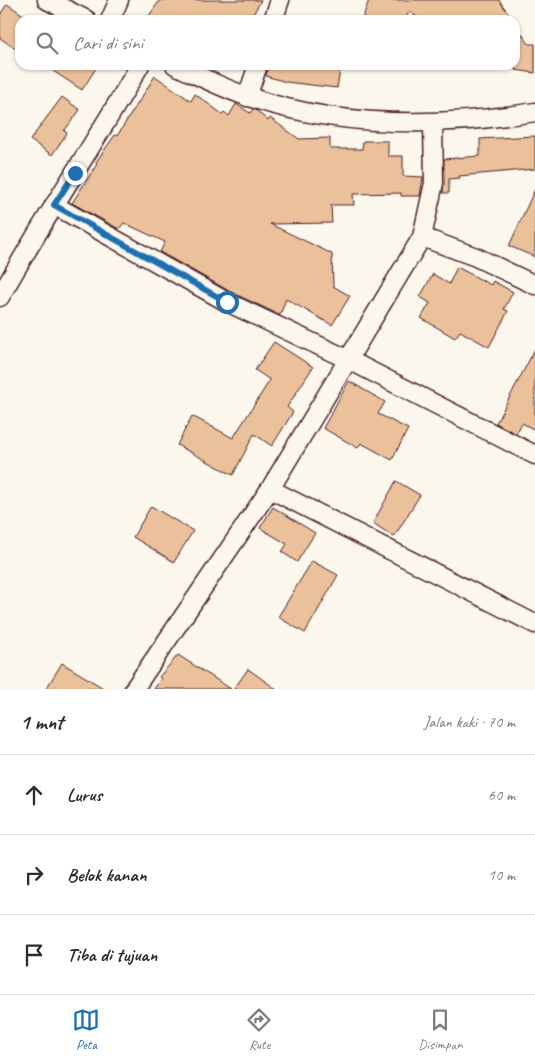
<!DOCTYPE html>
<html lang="id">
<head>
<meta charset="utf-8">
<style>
  :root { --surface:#fff; --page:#f2f2f3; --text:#2b2b33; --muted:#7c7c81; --line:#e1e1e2; --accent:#1f6fb2 }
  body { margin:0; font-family:Caveat,sans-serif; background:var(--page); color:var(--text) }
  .stop { position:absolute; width:15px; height:15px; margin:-11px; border:4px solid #1f6fb2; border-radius:50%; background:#fff }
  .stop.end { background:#1f6fb2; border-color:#fff; box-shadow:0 1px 5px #0008 }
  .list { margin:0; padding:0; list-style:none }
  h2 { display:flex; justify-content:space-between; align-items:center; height:65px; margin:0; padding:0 20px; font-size:21px }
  h2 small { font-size:16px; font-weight:400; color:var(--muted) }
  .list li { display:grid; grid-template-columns:32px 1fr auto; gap:15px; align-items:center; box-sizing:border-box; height:80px; padding:0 20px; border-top:1px solid var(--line) }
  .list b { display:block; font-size:19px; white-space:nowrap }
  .list em { font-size:16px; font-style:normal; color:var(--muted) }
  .icon { flex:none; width:28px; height:28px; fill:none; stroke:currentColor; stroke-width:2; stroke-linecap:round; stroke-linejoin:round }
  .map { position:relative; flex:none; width:535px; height:689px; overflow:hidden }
  .search { position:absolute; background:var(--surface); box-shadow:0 1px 4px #0004; left:15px; right:15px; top:15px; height:55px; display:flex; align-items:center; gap:12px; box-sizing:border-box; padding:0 18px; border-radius:15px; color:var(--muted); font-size:19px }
  .sheet { height:305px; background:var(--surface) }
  nav { display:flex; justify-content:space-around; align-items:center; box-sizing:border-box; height:70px; border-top:1px solid var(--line); background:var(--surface); font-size:14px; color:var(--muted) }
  nav a { display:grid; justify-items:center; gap:2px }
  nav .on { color:var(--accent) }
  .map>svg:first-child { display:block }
</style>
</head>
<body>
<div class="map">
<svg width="535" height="689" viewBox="0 0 535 689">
  <rect width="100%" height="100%" fill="#fbf7ec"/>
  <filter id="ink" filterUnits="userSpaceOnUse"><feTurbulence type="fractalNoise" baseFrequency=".02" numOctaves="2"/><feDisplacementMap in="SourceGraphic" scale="10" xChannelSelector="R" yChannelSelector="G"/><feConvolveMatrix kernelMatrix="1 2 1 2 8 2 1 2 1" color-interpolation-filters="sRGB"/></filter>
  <g filter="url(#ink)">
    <path fill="#eac19a" stroke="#4a1f2b" d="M160 0H261L250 20H146Z
      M369 0H499L513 20H422L409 12 405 20H362Z
      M7 4 28 18 20 20V52L0 38V15Z
      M515 24 529 44H535V73L515 70Z
      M44 65H98L82 90Z
      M268 65H341L337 88 286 82 266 76Z
      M155 76 191 101 195 94 222 114 224 112 229 116 236 104 250 113 253 109 256 110 268 121 270 118 299 139 330 138V149H362L363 141H388V156H403V176L423 177 420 196H401V193L353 194 354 205H331L332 223 270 224 332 254 333 286 350 296 332 325 286 299 280 315 231 292 160 252 165 242 124 223 119 229 72 203 97 164 96 162 115 135 117 136Z
      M62 97 80 110 64 131 67 133 52 155 30 140Z
      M535 136V169L459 176 460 178 449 179V193H443L444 159 480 156V139Z
      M535 189V257L509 246Z
      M457 267 491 285 493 281 513 292 504 309 508 311 489 347 460 331 455 338 421 318 430 303 420 297 433 274 449 284Z
      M274 342 313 367 287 407 293 412 272 446 254 434 233 475 177 445 192 416 233 438 270 380 255 370Z
      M535 349V430L522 423 516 434 496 423Z
      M349 381 385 402 378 414 408 429 392 460 361 443 358 448 323 428Z
      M396 481 420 495 394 537 373 523Z
      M151 506 193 531 174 562 133 537Z
      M273 507 315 533 297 562 282 552 287 544 260 528Z
      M312 561 338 575 305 633 278 617Z
      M178 655 231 689H154L161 679 159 677Z
      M62 663 105 689H46Z
      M248 669 276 689H234Z"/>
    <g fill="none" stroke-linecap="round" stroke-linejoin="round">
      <g stroke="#4a1f2b" stroke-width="21">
        <path id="minor" d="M47 0 87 20
          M110 20 119 0
          M273 20 280 0
          M175 65C199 76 224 89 249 97 340 128 441 127 535 112
          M247 97 258 65
          M54 205 227 302 349 360 535 455
          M422 237 434 183 433 123
          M0 297C44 218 95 143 140 65
          M270 489 535 624
          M134 689 270 489 422 237 476 257 535 285"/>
      </g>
      <use href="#minor" stroke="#fbf7ec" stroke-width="18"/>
    </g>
  </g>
  <g fill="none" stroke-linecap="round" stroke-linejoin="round" filter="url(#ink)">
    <path stroke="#1f6fb2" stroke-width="6" d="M75 173 54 205 227 302"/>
  </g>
</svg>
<div class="stop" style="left:227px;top:302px"></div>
<div class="stop end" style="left:75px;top:173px"></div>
<div class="search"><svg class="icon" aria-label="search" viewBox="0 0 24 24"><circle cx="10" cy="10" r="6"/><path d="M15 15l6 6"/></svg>Cari di sini</div>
</div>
<section class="sheet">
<h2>1 mnt<small>Jalan kaki · 70 m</small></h2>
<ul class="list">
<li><svg class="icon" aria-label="ahead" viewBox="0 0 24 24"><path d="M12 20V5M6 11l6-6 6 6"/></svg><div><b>Lurus</b></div><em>60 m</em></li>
<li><svg class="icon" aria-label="right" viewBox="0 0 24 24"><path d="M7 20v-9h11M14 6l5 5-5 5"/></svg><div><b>Belok kanan</b></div><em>10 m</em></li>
<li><svg class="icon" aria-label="arrive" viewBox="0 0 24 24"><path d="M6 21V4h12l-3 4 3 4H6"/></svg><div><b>Tiba di tujuan</b></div></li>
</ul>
</section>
<nav>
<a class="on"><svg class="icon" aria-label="map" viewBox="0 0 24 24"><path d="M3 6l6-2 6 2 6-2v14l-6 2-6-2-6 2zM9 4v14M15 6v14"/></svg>Peta</a>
<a><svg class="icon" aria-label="directions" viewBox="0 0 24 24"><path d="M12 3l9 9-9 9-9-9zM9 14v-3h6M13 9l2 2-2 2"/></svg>Rute</a>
<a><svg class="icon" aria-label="saved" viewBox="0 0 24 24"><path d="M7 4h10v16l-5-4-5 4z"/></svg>Disimpan</a>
</nav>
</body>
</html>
